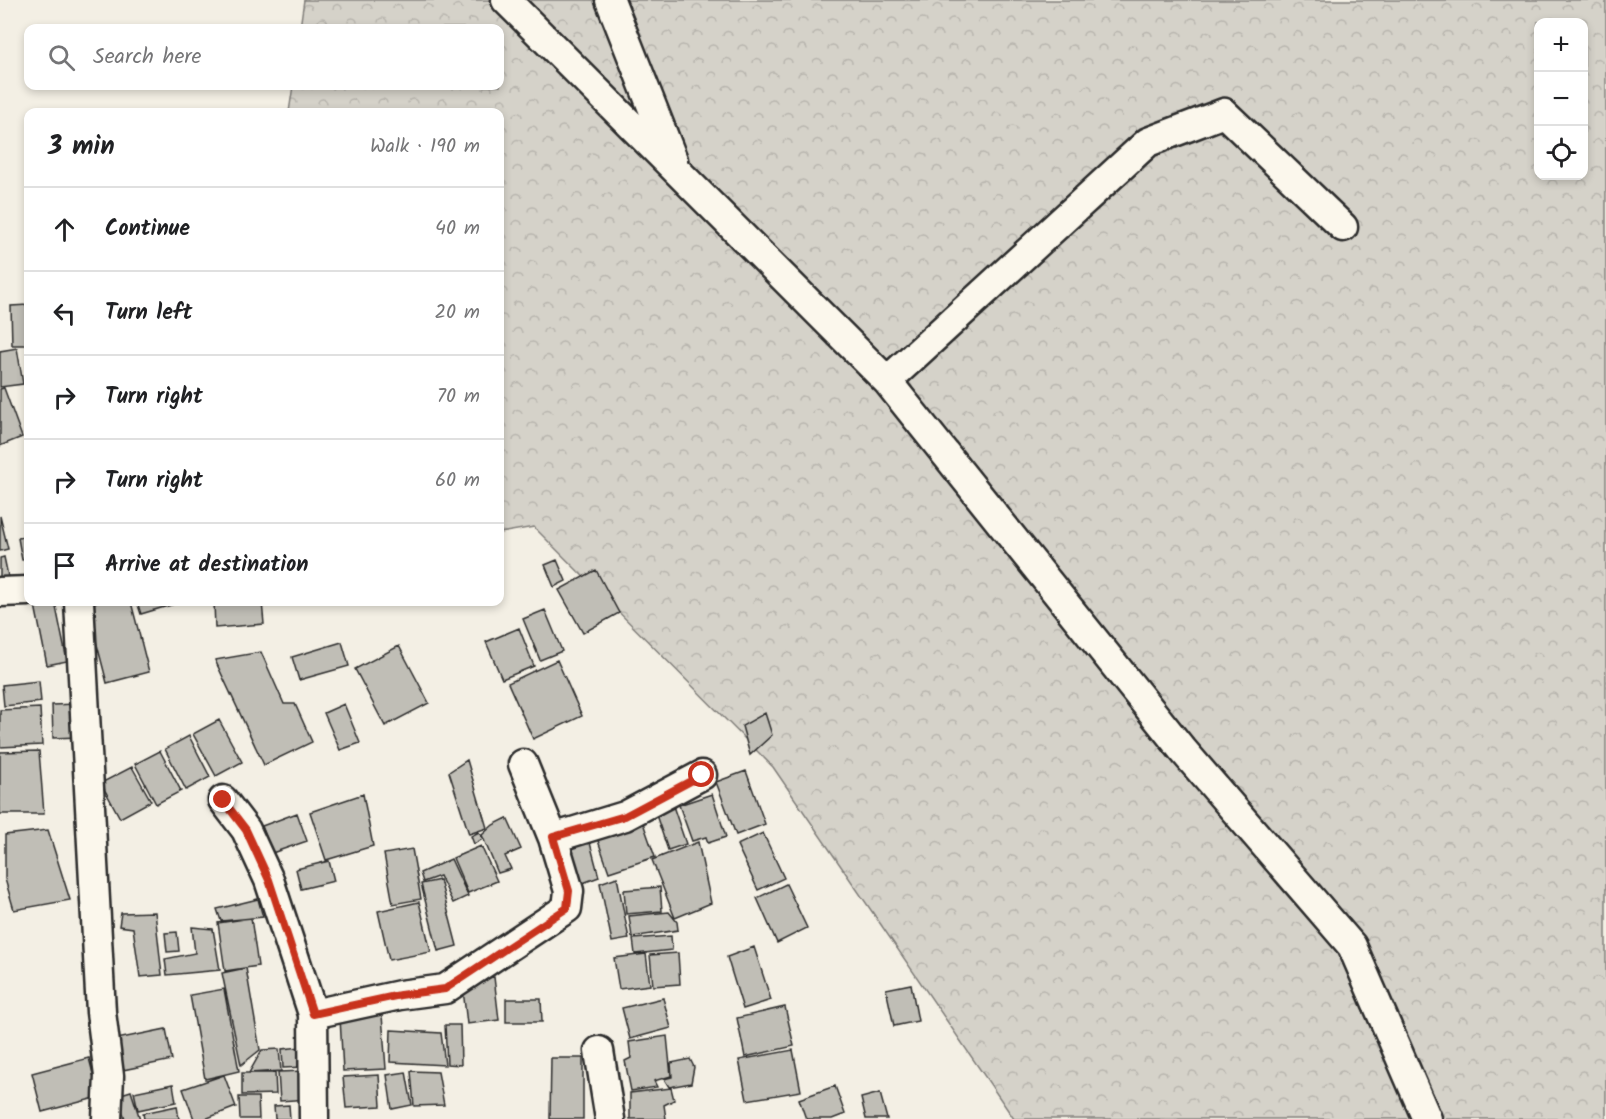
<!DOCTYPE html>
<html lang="en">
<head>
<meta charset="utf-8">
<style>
  :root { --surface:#fff; --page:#f6f6f6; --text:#202124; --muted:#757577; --line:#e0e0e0 }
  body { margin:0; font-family:Kalam,sans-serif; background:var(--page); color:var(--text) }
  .controls { position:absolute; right:18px; top:18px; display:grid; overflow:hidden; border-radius:12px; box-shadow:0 3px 9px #0003 }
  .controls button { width:54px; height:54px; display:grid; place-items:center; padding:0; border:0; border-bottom:2px solid var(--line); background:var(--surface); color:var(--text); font:30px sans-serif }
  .stop { position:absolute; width:18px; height:18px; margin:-14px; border:4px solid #c8321e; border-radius:50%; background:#fff }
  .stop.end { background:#c8321e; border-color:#fff; box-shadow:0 2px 6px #0008 }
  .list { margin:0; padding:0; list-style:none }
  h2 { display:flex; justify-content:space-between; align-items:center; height:78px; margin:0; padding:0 24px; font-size:26px }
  h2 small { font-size:20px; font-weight:400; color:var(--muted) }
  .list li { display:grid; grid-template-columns:39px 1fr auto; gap:18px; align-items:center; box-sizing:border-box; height:84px; padding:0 24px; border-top:2px solid var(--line) }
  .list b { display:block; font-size:22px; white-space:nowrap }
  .list em { font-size:20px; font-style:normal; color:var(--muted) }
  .icon { flex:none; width:33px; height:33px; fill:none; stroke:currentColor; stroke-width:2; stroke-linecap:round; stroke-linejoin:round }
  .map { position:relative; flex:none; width:1606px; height:1119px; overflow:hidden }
  .search { position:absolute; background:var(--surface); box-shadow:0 3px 9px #0003; left:24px; top:24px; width:480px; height:66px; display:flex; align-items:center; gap:15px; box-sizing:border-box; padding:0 21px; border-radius:12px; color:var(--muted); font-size:22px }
  .panel { position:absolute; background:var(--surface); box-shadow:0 3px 9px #0003; left:24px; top:108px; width:480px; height:498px; border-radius:12px }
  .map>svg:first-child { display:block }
</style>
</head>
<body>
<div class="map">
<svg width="1606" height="1119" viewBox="0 0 1606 1119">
  <defs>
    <pattern id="forest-crowns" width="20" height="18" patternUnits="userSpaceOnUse" patternTransform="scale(1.5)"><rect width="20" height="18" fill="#d5d2c9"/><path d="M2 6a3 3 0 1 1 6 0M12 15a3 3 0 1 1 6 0" fill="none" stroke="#b7b4ad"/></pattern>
  </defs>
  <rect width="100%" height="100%" fill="#f3efe4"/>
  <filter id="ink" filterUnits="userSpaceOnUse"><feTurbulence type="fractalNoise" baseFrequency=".0167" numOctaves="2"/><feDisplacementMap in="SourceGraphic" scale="12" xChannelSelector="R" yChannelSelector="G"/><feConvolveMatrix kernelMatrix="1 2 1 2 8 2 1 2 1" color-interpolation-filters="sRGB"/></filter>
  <g filter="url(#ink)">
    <path fill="url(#forest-crowns)" stroke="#807e7a" stroke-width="1.5" fill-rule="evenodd" d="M304 0H1606V1119H1014L773 767 534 527 500 533V112H289L293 86H500V28H300ZM1538 22H1584V176H1538Z"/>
    <path fill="#c0beb6" stroke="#2b2b2b" stroke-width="1.5" d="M28 305V345H12L11 306Z
      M17 348 23 384 0 387V351Z
      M4 388 22 437 0 446V389Z
      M0 516 8 549 0 551Z
      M28 536V559L22 560 18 538Z
      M4 557 9 581 0 583V558Z
      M557 560 566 581 554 587 545 565Z
      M596 570 619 613 583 633 559 590Z
      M55 602 67 661 47 665 35 605Z
      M86 602H131L149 672 107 683Z
      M137 602H181L141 614Z
      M214 602H262L264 624 215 628Z
      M545 610 562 651 540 660 523 619Z
      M519 628 534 666 502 679 486 642Z
      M342 642 349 666 299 680 292 657Z
      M399 646 429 703 385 726 355 669Z
      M261 652 284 704H295L312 742 264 765 215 660Z
      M557 660 582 716 533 739 508 683Z
      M39 681 41 702 4 706 2 685Z
      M77 704 78 737 53 738 52 705Z
      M344 704 360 743 340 750 324 713Z
      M40 708 42 745 0 747V710Z
      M765 713 772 735 750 755 742 726Z
      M219 720 242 762 216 776 193 734Z
      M189 736 210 777 186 790 165 749Z
      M39 751 44 814H0V752Z
      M160 751 181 791 156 804 135 764Z
      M467 760 487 828 469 834 449 772Z
      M132 767 151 801 120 818 101 783Z
      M746 771 765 824 736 835 716 782Z
      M363 794 373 846 326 860 310 812Z
      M712 794 726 837 708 843 706 837 692 841 679 805Z
      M673 806 686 844 668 850 655 812Z
      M297 813 307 841 272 853 262 826Z
      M507 818 521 849 505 856 511 869 498 873 482 835 493 825Z
      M642 820 655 857 609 872 596 835Z
      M48 830 70 900 14 910 5 879V835Z
      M479 832 483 839 474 844 471 836Z
      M763 833 784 878 758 890 737 845Z
      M589 839 599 877 572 887 560 850Z
      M698 842 711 903 675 918 652 860Z
      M481 846 497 881 468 893 453 858Z
      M412 849 421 899 393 904 384 854Z
      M451 859 468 896 453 903 440 876 423 882 420 873Z
      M329 861 334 881 301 889 296 869Z
      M617 877 629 939 612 942 600 883Z
      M440 880 457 946 438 951 421 884Z
      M786 884 807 928 777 943 757 898Z
      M660 887 662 911 626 914 624 890Z
      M258 899 263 917 221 921 217 909Z
      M419 902 431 952 389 960 378 911Z
      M155 912 162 975 140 977 133 928 119 926 121 913Z
      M669 912 677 922 678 930 632 937 629 916Z
      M251 918 258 966 225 971 218 923Z
      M192 927 213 929 220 970 167 975 165 959 195 953Z
      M177 932 179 951 167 952 165 933Z
      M671 936 672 950 635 954 633 939Z
      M754 947 771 1000 743 1009 727 957Z
      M678 953 680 984 653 986 650 955Z
      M646 954 650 985 619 989 614 958Z
      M246 968 260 1050 241 1065 222 973Z
      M494 977 499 1020 467 1024 462 981Z
      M911 984 918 1021 894 1026 886 989Z
      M224 989 239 1071 205 1079 190 995Z
      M663 998 671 1028 630 1039 622 1008Z
      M506 999H541L542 1022H506Z
      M785 1007 794 1046 745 1057 737 1018Z
      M382 1015 386 1069 343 1071 340 1018Z
      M445 1025H460L461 1065 447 1064Z
      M166 1029 172 1060 113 1072 107 1041Z
      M391 1030 441 1033 445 1065 390 1062Z
      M667 1036 671 1076 654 1081 657 1087 631 1091 625 1061 631 1058 629 1042Z
      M301 1047 303 1067 283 1068 282 1049Z
      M279 1049 281 1071 249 1073 262 1050Z
      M793 1050 801 1091 747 1100 739 1060Z
      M89 1058 99 1097 42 1112 32 1073Z
      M551 1058H583V1119H550Z
      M690 1059 694 1067 691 1083 669 1087 664 1079 672 1077 671 1063Z
      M306 1071 308 1099 280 1101 278 1072Z
      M411 1071 438 1072 444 1105 414 1106Z
      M406 1072 412 1105 392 1109 387 1075Z
      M242 1073H275L276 1094 242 1095Z
      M224 1075 236 1107 205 1119H194L183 1089Z
      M379 1075 381 1106 346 1108 343 1077Z
      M173 1084 176 1102 138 1110 134 1092Z
      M835 1086 845 1114 832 1119H806L799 1099Z
      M671 1088 674 1100 664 1105 666 1119H630V1093Z
      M131 1091 140 1119H125L118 1095Z
      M880 1093 887 1119H866L861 1098Z
      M239 1097H258L259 1119H240Z
      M289 1105 290 1119H275L274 1106Z
      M177 1106 179 1119H144L143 1113Z"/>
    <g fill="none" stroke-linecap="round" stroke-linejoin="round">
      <g stroke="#2b2b2b" stroke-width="33">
        <path id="minor" d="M506 0 887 381 1181 748 1352 946 1427 1119
          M610 0 673 160
          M887 381 1148 142 1224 113 1343 227
          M0 592 28 591
          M79 602 101 1012 109 1076 107 1119
          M223 800 246 830 269 880 313 1014 314 1119
          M553 838 625 816 702 775
          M313 1014 400 995 445 989 567 908 569 891 553 838 523 764
          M599 1051 610 1119"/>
      </g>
      <use href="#minor" stroke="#fbf7ec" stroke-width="28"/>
    </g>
  </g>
  <g fill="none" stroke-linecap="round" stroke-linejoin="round" filter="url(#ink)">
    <path stroke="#c8321e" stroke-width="8" d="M223 800 246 830 269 880 313 1014 400 995 445 989 567 908 569 891 553 837 625 816 702 775"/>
  </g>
</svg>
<div class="controls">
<button>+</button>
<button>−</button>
<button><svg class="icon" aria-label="locate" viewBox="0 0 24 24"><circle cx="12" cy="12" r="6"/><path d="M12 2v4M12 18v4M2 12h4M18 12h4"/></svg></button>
</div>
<div class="stop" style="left:702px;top:775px"></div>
<div class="stop end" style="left:223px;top:800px"></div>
<div class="search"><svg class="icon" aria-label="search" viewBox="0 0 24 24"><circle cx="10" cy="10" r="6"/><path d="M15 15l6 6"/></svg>Search here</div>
<section class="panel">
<h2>3 min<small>Walk · 190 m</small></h2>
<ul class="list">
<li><svg class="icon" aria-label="ahead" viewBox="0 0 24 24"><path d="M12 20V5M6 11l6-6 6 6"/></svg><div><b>Continue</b></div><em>40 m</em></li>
<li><svg class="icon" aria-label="left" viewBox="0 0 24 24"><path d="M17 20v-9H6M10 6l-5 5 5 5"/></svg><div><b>Turn left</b></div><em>20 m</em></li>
<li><svg class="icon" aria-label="right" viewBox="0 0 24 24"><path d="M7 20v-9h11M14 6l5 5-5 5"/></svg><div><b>Turn right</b></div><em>70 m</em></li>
<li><svg class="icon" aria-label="right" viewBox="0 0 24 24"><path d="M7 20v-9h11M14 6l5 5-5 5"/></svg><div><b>Turn right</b></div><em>60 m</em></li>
<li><svg class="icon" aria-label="arrive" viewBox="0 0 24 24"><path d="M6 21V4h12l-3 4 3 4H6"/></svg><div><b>Arrive at destination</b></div></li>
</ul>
</section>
</div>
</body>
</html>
